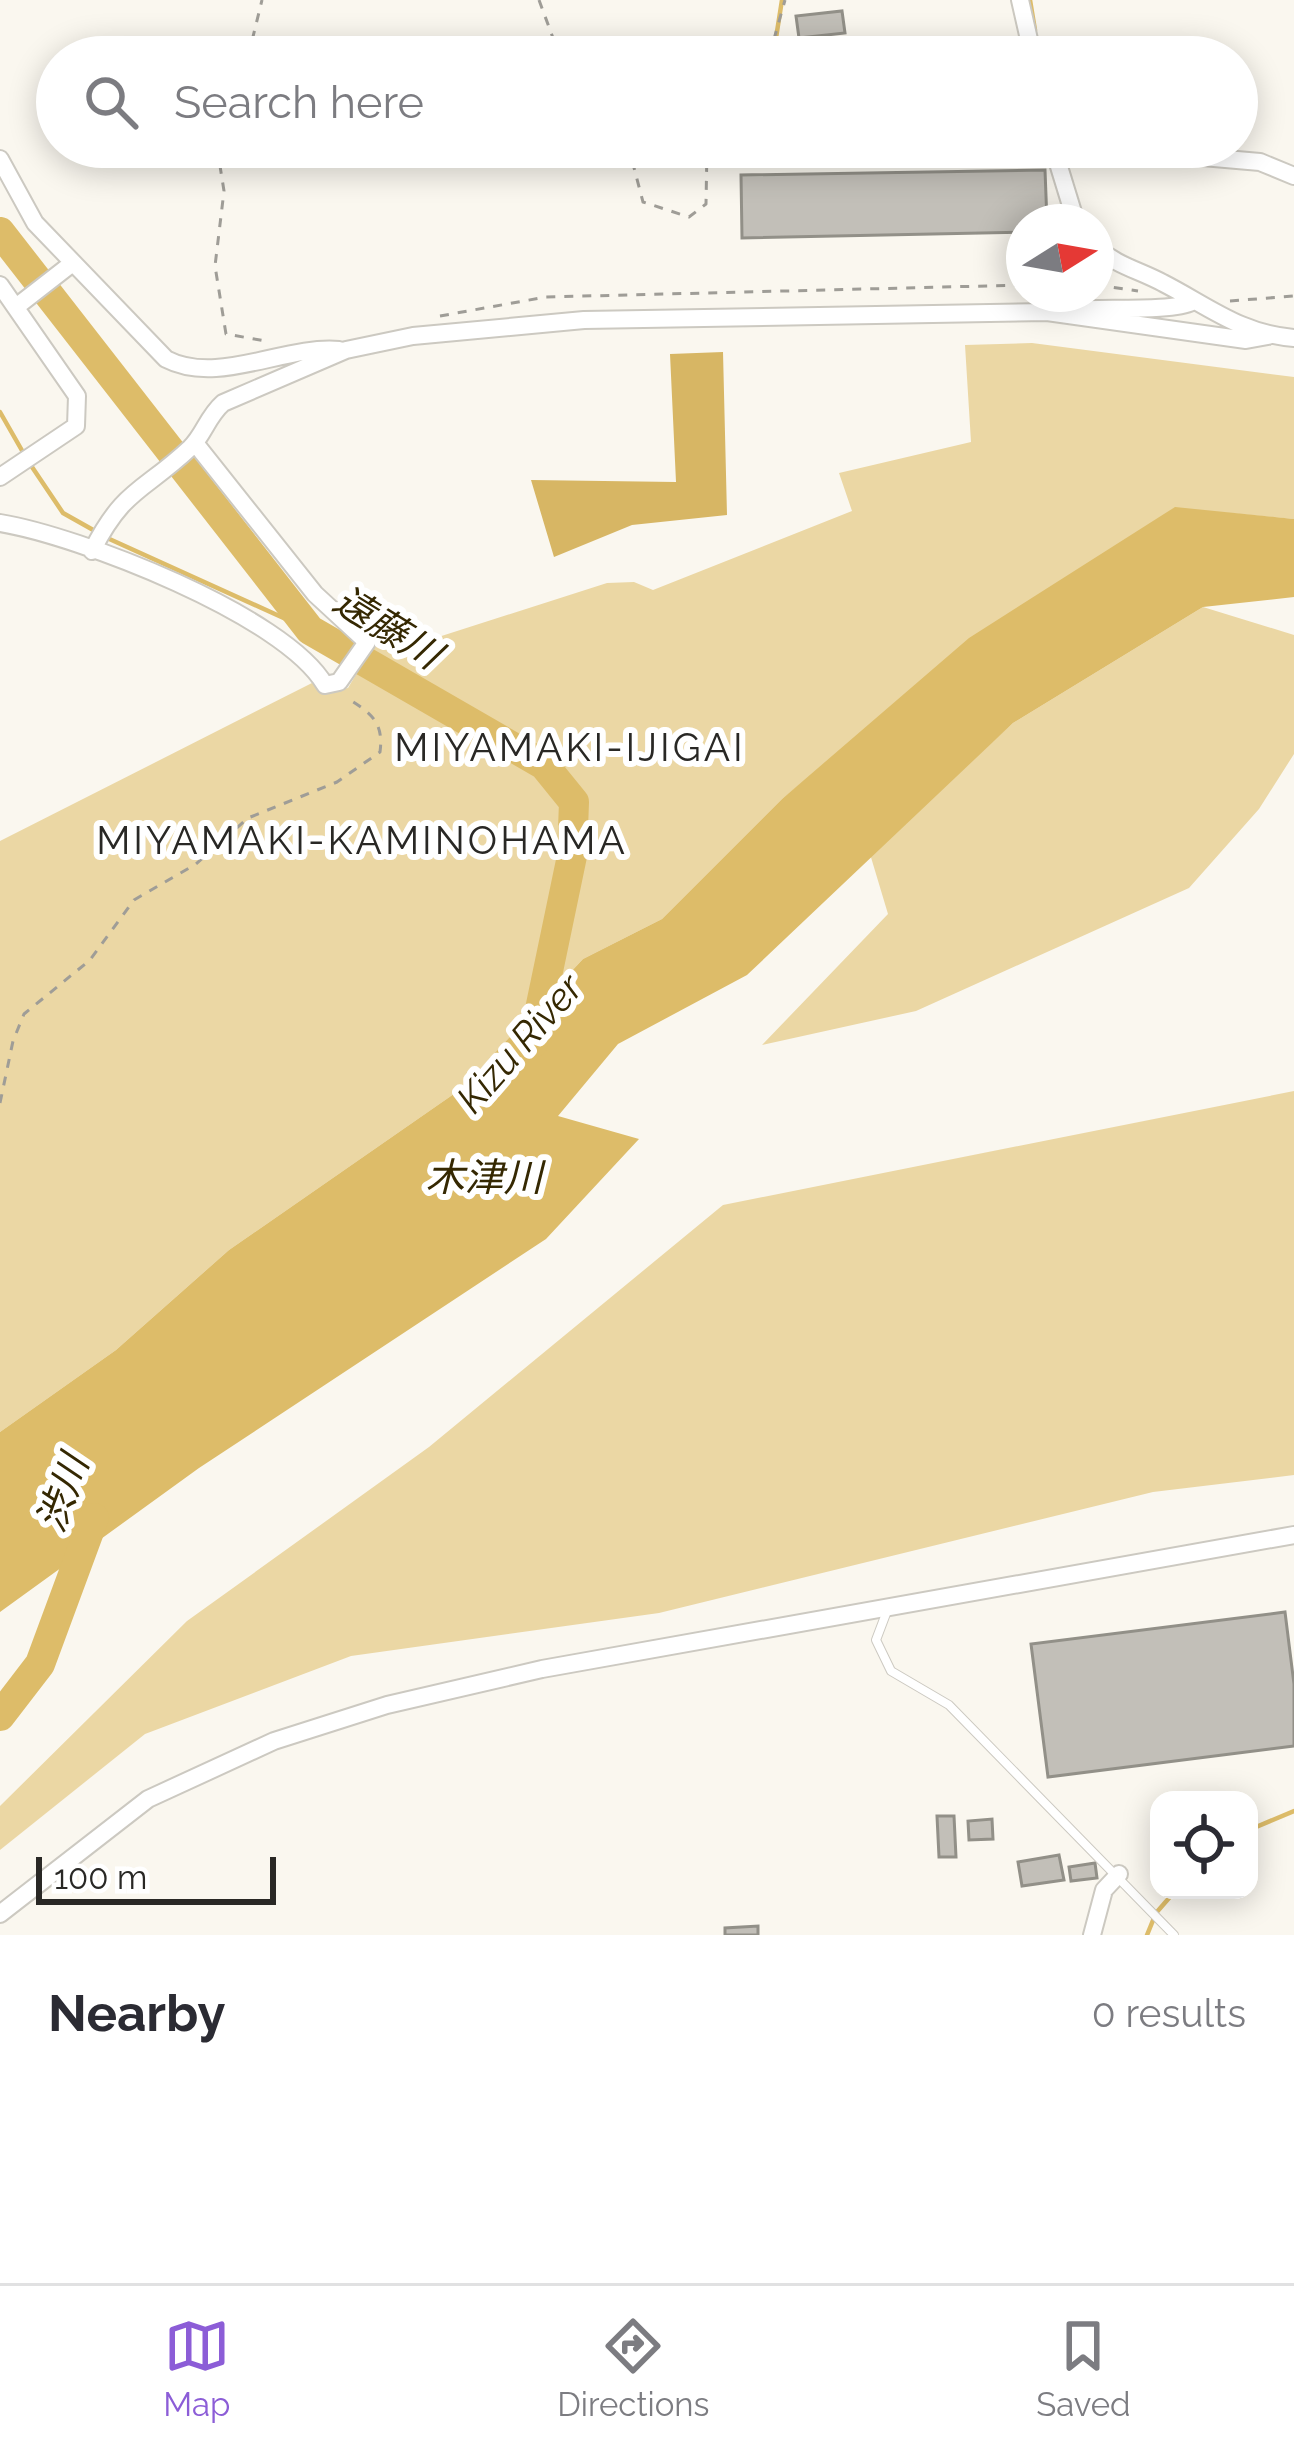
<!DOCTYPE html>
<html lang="en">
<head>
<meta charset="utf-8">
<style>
  :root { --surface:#fff; --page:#f7f7f7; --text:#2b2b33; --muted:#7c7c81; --line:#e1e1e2; --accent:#8c5dd7 }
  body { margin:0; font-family:Raleway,"Noto Sans JP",sans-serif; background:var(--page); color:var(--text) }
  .controls { position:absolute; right:36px; bottom:36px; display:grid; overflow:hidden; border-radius:24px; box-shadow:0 6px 30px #0003 }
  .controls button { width:108px; height:108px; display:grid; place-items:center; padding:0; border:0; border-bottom:3px solid var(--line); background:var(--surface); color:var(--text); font:60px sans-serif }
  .compass { position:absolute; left:1006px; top:204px; width:108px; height:108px; border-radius:50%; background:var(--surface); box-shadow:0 6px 30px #0003; rotate:79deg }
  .scale { position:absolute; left:36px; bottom:30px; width:240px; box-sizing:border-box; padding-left:12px; border:6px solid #292825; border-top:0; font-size:33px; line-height:42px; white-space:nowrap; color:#292825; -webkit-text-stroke:9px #fff; paint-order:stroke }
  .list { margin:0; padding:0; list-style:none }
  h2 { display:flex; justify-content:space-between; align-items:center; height:156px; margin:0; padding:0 48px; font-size:51px }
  h2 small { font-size:39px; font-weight:400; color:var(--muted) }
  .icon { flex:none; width:66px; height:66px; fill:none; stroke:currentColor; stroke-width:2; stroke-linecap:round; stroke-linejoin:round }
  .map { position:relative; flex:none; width:1294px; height:1935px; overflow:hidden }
  .search { position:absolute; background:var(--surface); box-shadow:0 6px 30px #0003; left:36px; right:36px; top:36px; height:132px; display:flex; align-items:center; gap:30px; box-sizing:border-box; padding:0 42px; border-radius:66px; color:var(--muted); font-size:45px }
  .sheet { height:348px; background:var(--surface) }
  nav { display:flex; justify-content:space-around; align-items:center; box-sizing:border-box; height:168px; border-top:3px solid var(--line); background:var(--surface); font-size:33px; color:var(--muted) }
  nav a { display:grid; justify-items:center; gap:6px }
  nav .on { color:var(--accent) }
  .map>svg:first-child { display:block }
</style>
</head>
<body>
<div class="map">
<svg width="1294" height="1935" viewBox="0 0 1294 1935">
  <rect width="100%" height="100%" fill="#faf7ef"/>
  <path fill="#ebd7a4" d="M1032 343 1294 377V519L1174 508 845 747 782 799 662 919 583 959 461 1089 229 1250 116 1350 0 1432V841L312 683 320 692 348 688 377 639 401 649 607 583 634 582 653 590 852 511 839 473 971 442 965 345Z
    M1203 607 1294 635V754L1259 809 1189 888 916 1011 762 1045 888 914 870 854 1013 723Z
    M1294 1091V1475L1153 1492 659 1613 351 1656 145 1734 0 1850V1806L187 1621 429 1447 723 1205Z"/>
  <path fill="#d7b664" d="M723 352 727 515 632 525 554 557 531 480 676 482 670 354Z"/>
  <path fill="#ddbc69" d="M1175 507 1294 519V597L1203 607 1013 723 747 975 618 1044 558 1116 639 1139 546 1239 199 1468 0 1612V1432L116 1350 229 1250 461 1089 583 959 662 919 782 799 969 638Z"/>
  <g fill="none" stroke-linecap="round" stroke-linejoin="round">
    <path stroke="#ddbc69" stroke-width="4.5" d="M1030 0 1035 30
      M773 57 782 0
      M776 147 790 164H847L972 147
      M1192 148 1216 150
      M0 412 24 454
      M30 464 63 513 95 531
      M105 537 310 630
      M1249 1830 1294 1811
      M1147 1935 1156 1913 1176 1890"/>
    <path stroke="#ddbc69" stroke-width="30" d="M0 232 310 630 544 765 574 802 572 856 533 1043
      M0 1716 40 1664 94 1518"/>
  </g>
  <path fill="#c2bfb8" stroke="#929088" stroke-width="3" d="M842 11 845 33 799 38 796 16Z
    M1045 170 1047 222H1024V232L742 238 741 175Z
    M1285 1612 1294 1684V1746L1048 1777 1031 1644Z
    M937 1816H954L956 1857H939Z
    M992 1819 993 1839 969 1840 968 1821Z
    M1059 1855 1064 1880 1022 1886 1018 1862Z
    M1095 1863 1097 1878 1071 1881 1069 1867Z
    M758 1926V1935H725V1928Z"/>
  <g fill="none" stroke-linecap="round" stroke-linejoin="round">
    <g stroke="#ccc9c1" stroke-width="10">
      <path id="lane" d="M887 1611 876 1640 891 1671 949 1705 1174 1935"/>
    </g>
    <g stroke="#ccc9c1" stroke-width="20">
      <path id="street" d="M1020 0 1033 57
        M1053 147 1076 222
        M1087 147 1260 162 1294 176
        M0 159 35 223 166 359C218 386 284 345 339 350
        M1096 247C1117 266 1139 270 1163 283 1208 306 1241 334 1294 338
        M0 285 77 396 76 426 0 477
        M16 307 70 265
        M1071 310C1100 307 1173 312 1192 302
        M0 523C79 536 284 615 325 685L339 682 367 642 315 594 195 443
        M92 551C124 488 143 492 190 448 204 435 207 417 223 403L346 350 413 336 584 320 1047 312 1246 340 1268 336
        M0 1914 148 1799 274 1741 387 1705 542 1669 1294 1535
        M1092 1935 1104 1890 1119 1874"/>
    </g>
    <path stroke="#9f9d97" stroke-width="3" stroke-dasharray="9 9" stroke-linecap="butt" d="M539 0 560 57
      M248 57 262 0
      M769 57 785 0
      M217 147 224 191 215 266 226 334 266 341
      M621 147 633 164 643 202 689 217 706 204 707 147
      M1096 285 1138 291
      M1230 301 1294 296
      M440 316 546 297 1024 285
      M0 1103 13 1041 24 1014 90 960 134 900 196 864 248 818 337 782 380 752C384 722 371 713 347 698"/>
    <use href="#lane" stroke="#fff" stroke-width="8"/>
    <use href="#street" stroke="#fff" stroke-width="16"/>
  </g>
  <g text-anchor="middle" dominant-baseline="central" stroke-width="12" stroke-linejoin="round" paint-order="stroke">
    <g font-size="39" font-style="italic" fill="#352802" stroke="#fff">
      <text transform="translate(388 627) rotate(32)">遠藤川</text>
      <text transform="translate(519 1043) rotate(-49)">Kizu River</text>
      <text x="484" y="1177">木津川</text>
      <text transform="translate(62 1493) rotate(-70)">渋川</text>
    </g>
    <g font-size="39" letter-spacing="3" fill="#292825" stroke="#fff">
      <text x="570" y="747">MIYAMAKI-IJIGAI</text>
      <text x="362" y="840">MIYAMAKI-KAMINOHAMA</text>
    </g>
  </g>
</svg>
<div class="controls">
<button><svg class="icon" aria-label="locate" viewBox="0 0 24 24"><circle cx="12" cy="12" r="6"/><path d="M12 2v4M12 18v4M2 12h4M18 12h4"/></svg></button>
</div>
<svg class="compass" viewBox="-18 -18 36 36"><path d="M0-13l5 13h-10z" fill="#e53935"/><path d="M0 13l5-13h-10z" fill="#7c7c81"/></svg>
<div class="scale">100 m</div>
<div class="search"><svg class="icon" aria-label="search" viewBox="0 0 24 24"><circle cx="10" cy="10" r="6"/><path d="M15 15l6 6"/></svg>Search here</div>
</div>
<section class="sheet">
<h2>Nearby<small>0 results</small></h2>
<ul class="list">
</ul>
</section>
<nav>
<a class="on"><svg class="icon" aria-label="map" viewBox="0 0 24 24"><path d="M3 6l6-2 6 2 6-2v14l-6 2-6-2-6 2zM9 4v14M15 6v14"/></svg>Map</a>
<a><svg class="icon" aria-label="directions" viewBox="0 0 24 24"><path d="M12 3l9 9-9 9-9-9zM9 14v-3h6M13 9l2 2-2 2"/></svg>Directions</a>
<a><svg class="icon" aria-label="saved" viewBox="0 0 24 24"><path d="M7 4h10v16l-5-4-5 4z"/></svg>Saved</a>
</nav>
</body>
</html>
